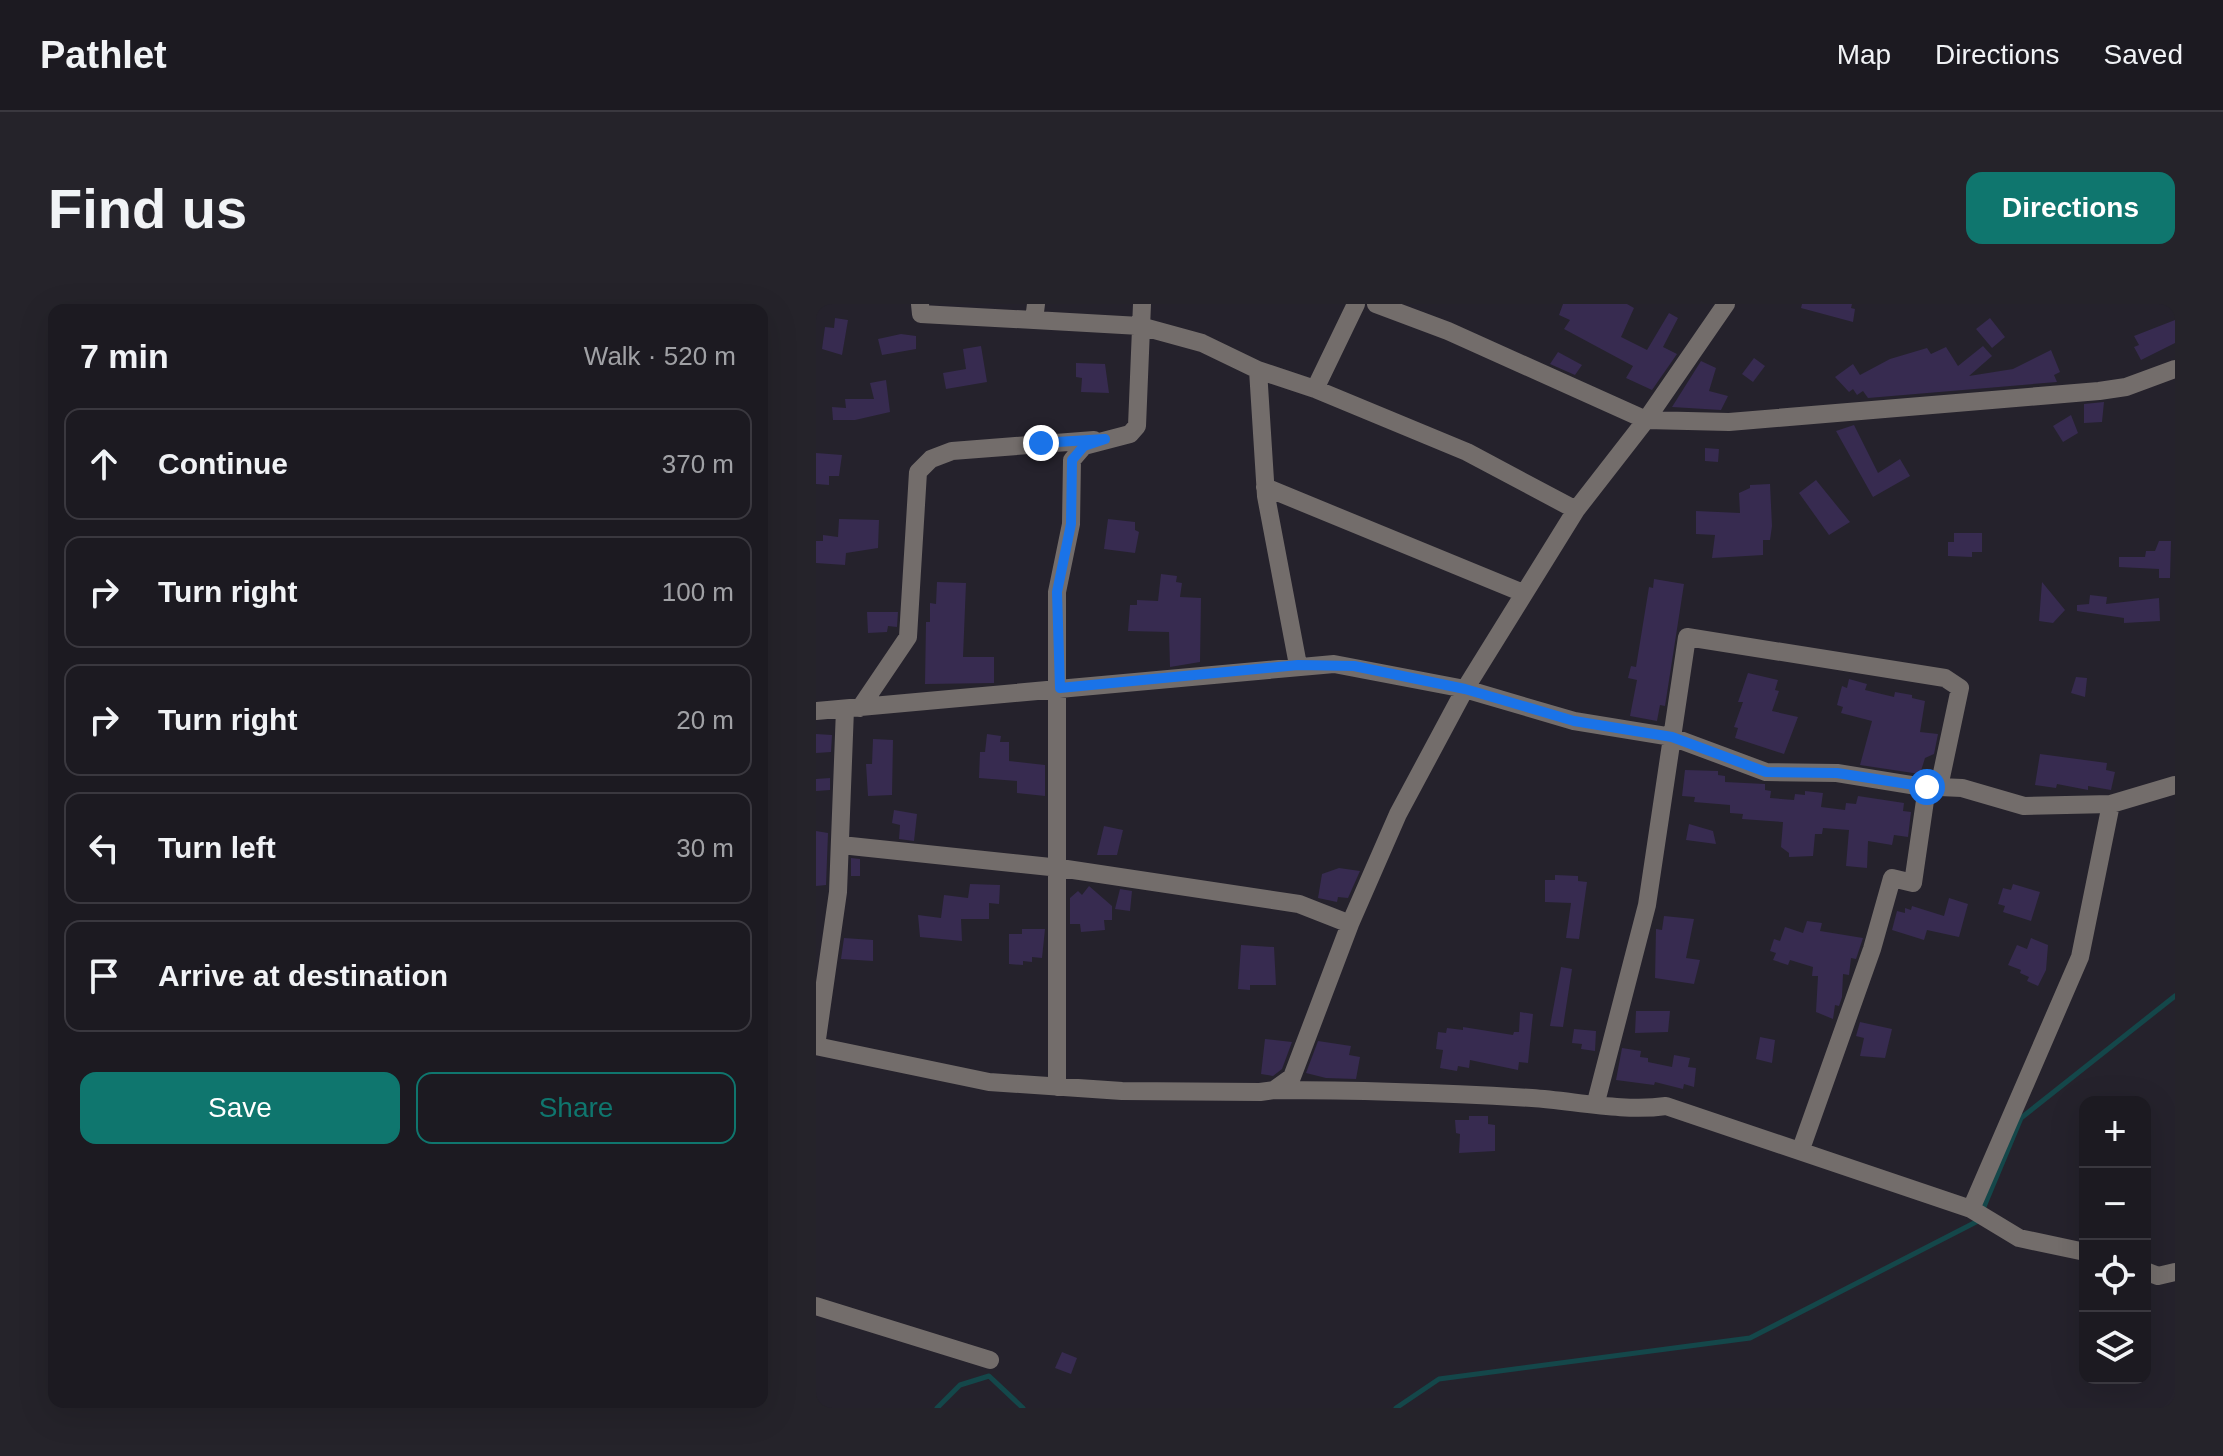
<!DOCTYPE html>
<html lang="en">
<head>
<meta charset="utf-8">
<style>
  :root { --surface:#1c1a21; --page:#25232a; --text:#f1f3f6; --muted:#a0a1a5; --line:#3a383f; --accent:#0f766e }
  body { margin:0; font-family:Arial,sans-serif; background:var(--page); color:var(--text) }
  .controls { position:absolute; right:24px; bottom:24px; display:grid; overflow:hidden; border-radius:16px; box-shadow:0 8px 32px #0002 }
  .controls button { width:72px; height:72px; display:grid; place-items:center; padding:0; border:0; border-bottom:2px solid var(--line); background:var(--surface); color:var(--text); font:40px sans-serif }
  .stop { position:absolute; width:24px; height:24px; margin:-18px; border:6px solid #1a73e8; border-radius:50%; background:#fff }
  .stop.end { background:#1a73e8; border-color:#fff; box-shadow:0 2px 8px #0008 }
  .list { margin:0; padding:0; list-style:none }
  h2 { display:flex; justify-content:space-between; align-items:center; height:104px; margin:0; padding:0 32px; font-size:34px }
  h2 small { font-size:26px; font-weight:400; color:var(--muted) }
  .list li { display:grid; grid-template-columns:52px 1fr auto; gap:24px; align-items:center; box-sizing:border-box; height:112px; margin:0 16px 16px; padding:0 16px; border:2px solid var(--line); border-radius:16px }
  .list b { display:block; font-size:30px; white-space:nowrap }
  .list em { font-size:26px; font-style:normal; color:var(--muted) }
  .actions { display:flex; gap:16px; padding:24px 32px }
  .actions a { flex:1; padding:18px 0; border:2px solid var(--accent); border-radius:16px; text-align:center; font-size:28px; color:var(--accent) }
  .actions .main { background:var(--accent); color:#fff }
  .icon { flex:none; width:44px; height:44px; fill:none; stroke:currentColor; stroke-width:2; stroke-linecap:round; stroke-linejoin:round }
  .map { position:relative; flex:none; width:1359px; height:1104px; overflow:hidden; border-radius:16px }
  header { display:flex; align-items:center; gap:48px; box-sizing:border-box; height:112px; padding:0 40px; background:var(--surface); border-bottom:2px solid var(--line) }
  header strong { font-size:38px }
  nav { display:flex; gap:44px; margin-inline-start:auto; font-size:28px }
  .intro { display:flex; align-items:center; justify-content:space-between; box-sizing:border-box; height:192px; padding:0 48px }
  h1 { margin:0; font-size:56px }
  .button { padding:20px 36px; border-radius:16px; background:var(--accent); color:#fff; font-size:28px; font-weight:700 }
  main { display:flex; gap:48px; padding:0 48px }
  aside { flex:1; background:var(--surface); border-radius:16px; box-shadow:0 8px 32px #0002 }
  .map>svg:first-child { display:block }
</style>
</head>
<body>
<header>
<strong>Pathlet</strong>
<nav><a>Map</a><a>Directions</a><a>Saved</a></nav>
</header>
<div class="intro"><h1>Find us</h1><a class="button">Directions</a></div>
<main>
<aside>
<h2>7 min<small>Walk · 520 m</small></h2>
<ul class="list">
<li><svg class="icon" aria-label="ahead" viewBox="0 0 24 24"><path d="M12 20V5M6 11l6-6 6 6"/></svg><div><b>Continue</b></div><em>370 m</em></li>
<li><svg class="icon" aria-label="right" viewBox="0 0 24 24"><path d="M7 20v-9h11M14 6l5 5-5 5"/></svg><div><b>Turn right</b></div><em>100 m</em></li>
<li><svg class="icon" aria-label="right" viewBox="0 0 24 24"><path d="M7 20v-9h11M14 6l5 5-5 5"/></svg><div><b>Turn right</b></div><em>20 m</em></li>
<li><svg class="icon" aria-label="left" viewBox="0 0 24 24"><path d="M17 20v-9H6M10 6l-5 5 5 5"/></svg><div><b>Turn left</b></div><em>30 m</em></li>
<li><svg class="icon" aria-label="arrive" viewBox="0 0 24 24"><path d="M6 21V4h12l-3 4 3 4H6"/></svg><div><b>Arrive at destination</b></div></li>
</ul>
<div class="actions"><a class="main">Save</a><a>Share</a></div>
</aside>
<div class="map">
<svg width="1359" height="1104" viewBox="0 0 1359 1104">
  <rect width="100%" height="100%" fill="#25222c"/>
  <g fill="none" stroke-linecap="round" stroke-linejoin="round">
    <path stroke="#14474a" stroke-width="5" d="M121 1104 144 1081 173 1072 207 1104
      M580 1104 623 1075 934 1034 1162 917 1205 814 1359 692"/>
  </g>
  <path fill="#372b50" d="M747 0H811L818 4 805 33 831 46 853 9 862 14 847 43 861 50 836 86 810 74 817 62 748 25 754 16 743 11Z
    M986 0H1036L1035 4 1039 5 1037 18 985 4Z
    M19 14 32 16 26 51 6 45 9 23 18 24Z
    M1174 14 1189 33 1176 44 1160 25Z
    M1359 16V39L1325 56 1318 43 1323 41 1318 32Z
    M85 30 100 32V45L66 51 62 35Z
    M165 42 171 78 130 85 127 69 150 65 147 45Z
    M1167 42 1176 52 1153 72 1197 65 1235 46 1244 68 1238 71 1241 78 1052 94 1047 87 1041 91 1037 85 1033 88 1019 73 1037 60 1044 71 1074 55 1111 44 1115 50 1130 43 1142 62Z
    M742 48 766 61 759 71 734 60Z
    M938 54 949 62 937 78 926 70Z
    M885 57 900 64 893 87 912 92 905 106 856 103Z
    M260 59 289 60 293 89 265 88 266 74 260 73Z
    M70 76 74 108 39 116H17L16 103 30 104 29 95H58L54 79Z
    M1288 98 1286 118 1268 119V100Z
    M1255 111 1262 129 1247 138 1237 122Z
    M1038 121 1062 169 1084 155 1094 172 1057 193 1020 127Z
    M889 144 903 145 902 158 889 157Z
    M0 149 26 151 23 172H13V181L0 180Z
    M1000 176 1034 218 1013 231 983 189Z
    M954 180 956 222 954 236H947V251L896 254 899 231 880 230V207L924 209 923 189 934 184V181Z
    M23 215 63 216 62 244 30 249 29 261 0 259V237H7V231L22 233Z
    M292 215 319 218V226L323 228 319 249 288 245Z
    M1138 229H1166V248H1156V253L1132 252V238H1138Z
    M1343 237H1355L1354 274H1343V265L1303 263V253H1329L1330 247H1339Z
    M345 270 361 272 360 278 366 279 364 293 385 294 384 358 354 363 353 328 312 327 314 301H321V296L342 297Z
    M838 275 868 280 849 402 844 401 841 417 814 412 821 376 812 374 815 362 820 363 833 283 837 284Z
    M121 278 150 279 147 353H178V379L109 380 110 318H114V299L120 300Z
    M1226 278 1249 306 1237 319 1223 317Z
    M1274 291 1291 293 1290 300 1343 294 1344 317 1308 319V314L1261 307V301L1273 300Z
    M51 308H82L81 323 72 322 71 328 52 329Z
    M932 369 962 376 959 386 963 387 956 407 982 413 968 450 919 434 922 424 918 423 927 398H922Z
    M1260 373 1271 374 1269 393 1255 389Z
    M1033 375 1051 380 1049 386 1078 393 1079 388 1096 391V394L1109 397 1104 428 1122 430 1118 450 1109 454 1104 470 1044 461 1056 417 1025 409 1027 403 1021 401 1026 382 1031 384Z
    M0 430 16 431 15 448 0 449Z
    M171 430 185 432 184 438H193V457L229 461V492L201 489V477L163 474 164 448H169Z
    M57 435 77 436 76 491 52 492 50 460H56Z
    M1224 450 1291 459 1290 466 1299 468 1295 486 1272 482V486L1241 480 1240 484 1219 481Z
    M869 466 902 467V471L909 472V478L949 480V486L955 487 954 494 978 496 979 490 989 491V487L1007 489 1005 503 1029 506 1030 499 1040 500 1042 492 1088 499 1087 507 1095 508 1092 533 1078 531 1076 541 1052 537 1051 564 1030 562 1033 526 1007 524 1006 530H999L997 552 973 553V549L965 543 967 518 926 515 927 510 914 509V501L878 498 879 493 866 492Z
    M14 474V486L0 487V475Z
    M78 506 101 510 98 537 83 535 84 521 76 519Z
    M873 520 897 527 900 540 870 536Z
    M288 522 307 526 301 551H281Z
    M0 527 12 529 10 581 0 582Z
    M35 554 44 555V572H35Z
    M523 564 544 567 532 594 522 593 521 598 502 594 506 570Z
    M739 571 762 572V577L771 578 763 635 750 634 755 599 729 598V576H739Z
    M154 580 184 581 183 600 173 599V615H145L146 637 104 633 102 611 125 614 128 591 152 594Z
    M1197 580 1224 588 1215 617 1187 608 1189 602 1182 600 1187 584 1195 586Z
    M273 582 296 602V616H288L289 626 265 628 264 620H254V594L262 587 266 591Z
    M304 585 316 587 314 607 299 605Z
    M1133 594 1152 600 1143 633 1111 626 1108 636 1076 626 1081 607 1089 609V604L1095 606 1096 602 1128 612Z
    M848 612 878 615 870 654 884 656 878 680 839 674 840 625 846 626Z
    M991 617 1006 619 1004 627 1047 634 1040 655 1035 654 1033 671 1027 670 1026 693 1023 702 1019 701 1017 715 1000 708 1002 672H996L997 663 974 656 972 661 957 656 960 649 954 647 958 635 964 637 969 623 987 629Z
    M206 625H229L226 654 216 653V658L207 657V661L193 660V630H206Z
    M28 634 57 636V657L25 655Z
    M1215 634 1232 641 1230 666 1222 682 1211 677 1213 673 1204 669 1205 666 1192 661 1201 641 1211 645Z
    M425 641 458 643 460 681H434V686L422 685Z
    M745 663 756 665 747 723 734 722Z
    M820 707H854L852 728 819 729Z
    M704 708 717 710 712 759 703 758 702 766 654 756 653 764 642 762 641 767 624 764 627 746 620 745 622 728 630 729 631 724 647 726V723L697 731 698 728H703Z
    M1044 718 1076 725 1069 754 1044 752 1048 734 1040 732Z
    M758 725 780 727 779 747 765 745 766 740 756 739Z
    M944 733 959 736 956 759 940 755Z
    M449 735 476 738 466 765 457 772 445 770Z
    M502 737 535 742 533 751 544 753 540 775 510 774 490 769Z
    M806 744 825 747 824 753 832 754V758L856 763 858 751 874 754 872 763 880 764 878 783 868 780 867 785 839 778 838 781 800 776Z
    M653 812H672V820L679 821V847L643 849 644 830 640 829 639 816H653Z
    M246 1048 261 1054 255 1070 239 1064Z"/>
  <g fill="none" stroke-linecap="round" stroke-linejoin="round">
    <path stroke="#736d6b" stroke-width="18" d="M104 0 105 10 218 16
      M220 0 218 16 324 22 386 39 442 66
      M560 0 632 27 830 116 913 118 1283 87 1310 83 1359 65
      M499 85 651 148 760 206
      M449 183 707 289
      M482 361 450 192 442 66 499 85 540 0
      M44 404 92 333 102 168 115 155 136 147 278 136
      M0 407 518 360 649 385 758 417 856 433 950 468 1021 469 1101 482 1146 484 1208 502 1295 500 1359 481
      M25 541 244 564 483 600 534 620
      M0 742 173 778 306 787 444 788 458 786 476 773 534 620 582 510 649 385 760 206 830 116 910 0
      M0 742 22 588 29 405
      M241 783V288L255 220 256 156 268 142 314 130 321 122 326 0
      M458 786C544 786 630 789 716 794 759 797 808 808 850 802L1155 905 1203 934 1269 948
      M780 798 831 601 871 333 1129 374 1144 384 1123 483
      M985 845 1056 645 1076 574 1097 579 1111 483
      M1155 905 1264 653 1295 500
      M1329 967 1342 972 1359 968
      M0 1002 174 1056"/>
  </g>
  <g fill="none" stroke-linecap="round" stroke-linejoin="round">
    <path stroke="#1a73e8" stroke-width="10" d="M225 139 289 135 268 142 256 156 255 220 241 288 244 384 482 361 538 362 649 385 758 417 856 433 950 468 1021 469 1111 483"/>
  </g>
</svg>
<div class="controls">
<button>+</button>
<button>−</button>
<button><svg class="icon" aria-label="locate" viewBox="0 0 24 24"><circle cx="12" cy="12" r="6"/><path d="M12 2v4M12 18v4M2 12h4M18 12h4"/></svg></button>
<button><svg class="icon" aria-label="layers" viewBox="0 0 24 24"><path d="M12 4l9 5-9 5-9-5zM3 14l9 5 9-5"/></svg></button>
</div>
<div class="stop" style="left:1111px;top:483px"></div>
<div class="stop end" style="left:225px;top:139px"></div>
</div>
</main>
</body>
</html>
